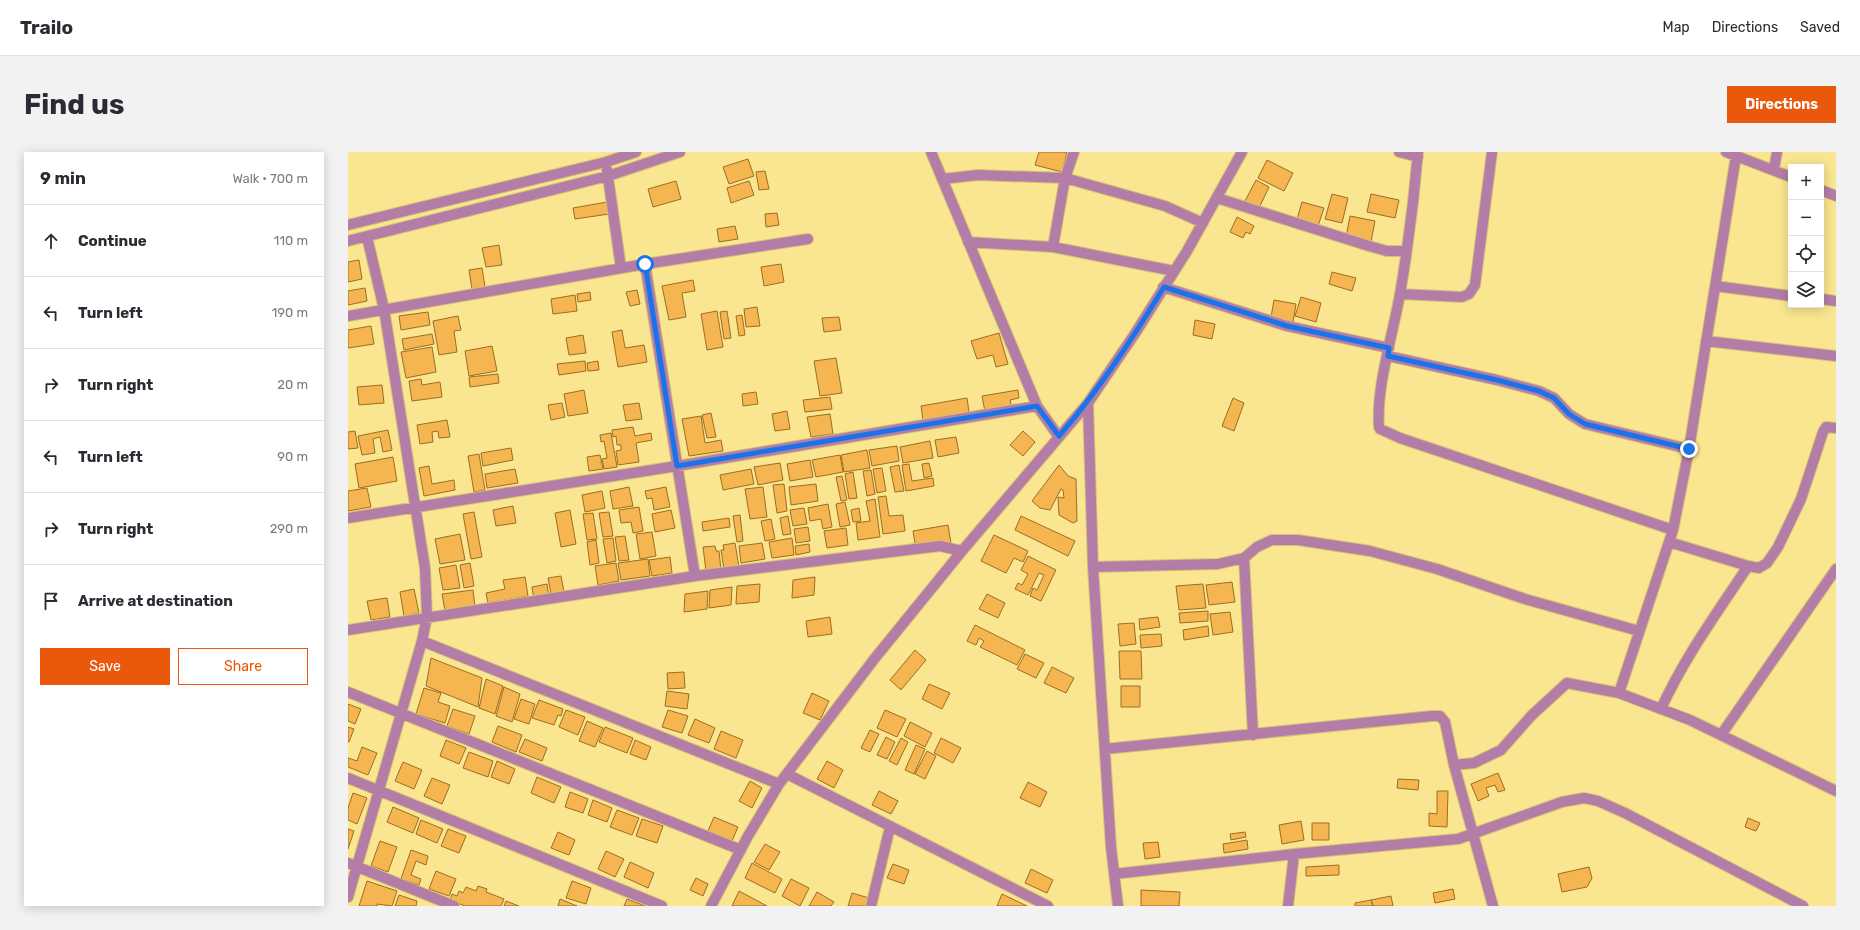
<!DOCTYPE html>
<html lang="en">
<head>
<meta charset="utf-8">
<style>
  :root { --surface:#fff; --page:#f2f2f3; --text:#2b2b33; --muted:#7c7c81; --line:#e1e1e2; --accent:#ea580c }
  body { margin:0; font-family:Rubik,sans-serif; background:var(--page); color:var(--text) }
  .controls { position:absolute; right:12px; top:12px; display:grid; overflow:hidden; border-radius:0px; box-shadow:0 2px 10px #0003 }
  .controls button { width:36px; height:36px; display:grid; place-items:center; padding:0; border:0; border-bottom:1px solid var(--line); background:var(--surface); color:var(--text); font:20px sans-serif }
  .stop { position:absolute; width:12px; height:12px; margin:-9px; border:3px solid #1a73e8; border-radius:50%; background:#fff }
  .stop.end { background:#1a73e8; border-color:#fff; box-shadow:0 1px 4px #0008 }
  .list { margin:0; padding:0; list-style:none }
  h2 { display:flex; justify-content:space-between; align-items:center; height:52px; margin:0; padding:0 16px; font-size:17px }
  h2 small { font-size:13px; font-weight:400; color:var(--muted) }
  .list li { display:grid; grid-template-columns:26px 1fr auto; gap:12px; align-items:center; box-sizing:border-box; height:72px; padding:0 16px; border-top:1px solid var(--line) }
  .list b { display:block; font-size:15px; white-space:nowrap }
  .list em { font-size:13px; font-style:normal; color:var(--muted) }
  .actions { display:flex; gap:8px; padding:12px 16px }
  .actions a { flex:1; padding:9px 0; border:1px solid var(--accent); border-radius:0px; text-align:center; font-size:14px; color:var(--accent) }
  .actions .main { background:var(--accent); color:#fff }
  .icon { flex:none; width:22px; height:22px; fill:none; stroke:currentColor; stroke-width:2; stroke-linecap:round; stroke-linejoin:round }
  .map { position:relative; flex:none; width:1488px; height:754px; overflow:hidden; border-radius:0px }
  header { display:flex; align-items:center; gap:24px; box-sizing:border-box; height:56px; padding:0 20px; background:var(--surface); border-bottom:1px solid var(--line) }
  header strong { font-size:19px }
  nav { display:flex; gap:22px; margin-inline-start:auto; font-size:14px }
  .intro { display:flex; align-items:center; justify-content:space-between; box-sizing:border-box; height:96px; padding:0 24px }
  h1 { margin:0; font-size:28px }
  .button { padding:10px 18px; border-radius:0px; background:var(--accent); color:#fff; font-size:14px; font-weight:700 }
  main { display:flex; gap:24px; padding:0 24px }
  aside { flex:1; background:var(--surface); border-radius:0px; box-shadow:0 2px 10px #0003 }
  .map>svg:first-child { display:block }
</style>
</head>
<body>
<header>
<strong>Trailo</strong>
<nav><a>Map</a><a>Directions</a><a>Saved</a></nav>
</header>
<div class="intro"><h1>Find us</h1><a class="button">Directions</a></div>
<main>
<aside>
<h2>9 min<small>Walk · 700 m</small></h2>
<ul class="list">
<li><svg class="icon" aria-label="ahead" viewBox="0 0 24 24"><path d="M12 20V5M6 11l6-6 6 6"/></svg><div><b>Continue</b></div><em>110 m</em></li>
<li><svg class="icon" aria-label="left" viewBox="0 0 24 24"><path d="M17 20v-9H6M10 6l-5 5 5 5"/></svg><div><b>Turn left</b></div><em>190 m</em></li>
<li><svg class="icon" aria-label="right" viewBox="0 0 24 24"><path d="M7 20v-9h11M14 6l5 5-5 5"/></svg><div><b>Turn right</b></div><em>20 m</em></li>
<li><svg class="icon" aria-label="left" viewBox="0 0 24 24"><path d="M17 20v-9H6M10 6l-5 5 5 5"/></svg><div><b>Turn left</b></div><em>90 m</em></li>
<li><svg class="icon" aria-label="right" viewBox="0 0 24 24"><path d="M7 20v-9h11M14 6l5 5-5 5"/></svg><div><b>Turn right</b></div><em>290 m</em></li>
<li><svg class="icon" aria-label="arrive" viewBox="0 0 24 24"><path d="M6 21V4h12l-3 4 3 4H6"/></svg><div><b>Arrive at destination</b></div></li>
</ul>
<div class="actions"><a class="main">Save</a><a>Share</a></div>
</aside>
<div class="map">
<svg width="1488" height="754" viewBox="0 0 1488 754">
  <rect width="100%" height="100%" fill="#fae590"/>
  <path fill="#f5b550" stroke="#9c6e21" d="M691 0H719L714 20 687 13Z
    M400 7 406 24 381 32 375 15Z
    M919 8 945 21 936 39 910 26Z
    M417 19 421 37 411 38 408 20Z
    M908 28 921 35 911 56 897 49Z
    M328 29 333 47 305 55 300 37Z
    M401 29 406 43 383 51 379 36Z
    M984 42 1000 46 994 71 977 67Z
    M1023 42 1051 48 1047 66 1019 60Z
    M259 50 261 62 227 67 225 56Z
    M954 50 976 56 970 74 949 67Z
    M429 61 431 73 418 75 417 62Z
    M1002 64 1027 69 1023 90 998 85Z
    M889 65 906 74 902 82 898 80 895 86 882 80Z
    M387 74 390 87 371 90 369 77Z
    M151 93 154 113 138 115 134 96Z
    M11 108 14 127 0 130V110Z
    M433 112 436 130 416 134 413 115Z
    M134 116 137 135 124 137 121 118Z
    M984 120 1008 126 1004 139 981 132Z
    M345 128 347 139 334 141 338 165 321 168 314 134Z
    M17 136 19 149 0 153V139Z
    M289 138 292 152 282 154 278 140Z
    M242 140 243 148 230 150 229 142Z
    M227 143 229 159 205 162 203 147Z
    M953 145 973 151 968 170 947 164Z
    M926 148 948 152 945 170 923 165Z
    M409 155 412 174 398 175 396 157Z
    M369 159 375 195 359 198 353 162Z
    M379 159 383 186 376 187 372 160Z
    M80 160 82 173 53 178 51 164Z
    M394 163 397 183 391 184 388 164Z
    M110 164 113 178 106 179 109 200 91 203 85 169Z
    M491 165 493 178 476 180 474 166Z
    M847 168 867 172 864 187 845 183Z
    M23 174 26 192 0 196V178Z
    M274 178 277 196 296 193 299 210 270 215 264 180Z
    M651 181 660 212 648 215 645 203 629 207 623 189Z
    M84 182 86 192 56 198 54 187Z
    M235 183 238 201 221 203 218 186Z
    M144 194 149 219 121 224 117 199Z
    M84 195 88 220 58 226 53 200Z
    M488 206 494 241 472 244 466 209Z
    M237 209 238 219 211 223 209 212Z
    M250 209 251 218 240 219 239 211Z
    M150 222 151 231 122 235 121 225Z
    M73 227 74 233 92 230 94 245 64 249 61 229Z
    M34 233 36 251 11 253 9 235Z
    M236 238 240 261 220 264 216 242Z
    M670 238 671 246 662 248 664 255 637 260 634 244Z
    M408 240 410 252 395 254 394 242Z
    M482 245 484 257 457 260 455 248Z
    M619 246 621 260 575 268 573 254Z
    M885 246 896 251 886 279 874 274Z
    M214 251 217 265 203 268 200 253Z
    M291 251 294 267 278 269 275 253Z
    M439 259 442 277 427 279 424 262Z
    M363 261 368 285 359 286 354 263Z
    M482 262 485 282 463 285 459 265Z
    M353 264 357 291 373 288 375 299 341 304 334 267Z
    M99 268 102 285 91 286 90 279 84 280 85 290 72 292 69 273Z
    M285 275 287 284 303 281 304 288 288 291 291 310 270 313 268 299 273 298V293H269L268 284 265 285 264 278Z
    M40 278 44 298 35 300 32 285 25 287 27 301 14 303 10 284Z
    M7 279 10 296 0 297V280Z
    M675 279 687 290 675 304 662 293Z
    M263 281 269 315 256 317 254 307 259 306 256 289 253 290 252 283Z
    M608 285 611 301 590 305 587 288Z
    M582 289 585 306 555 311 552 295Z
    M549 294 551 309 524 314 521 298Z
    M163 296 165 308 135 314 133 301Z
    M519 298 522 316 496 320 493 303Z
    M131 302 137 338 126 340 120 304Z
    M252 303 255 317 241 319 239 305Z
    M492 303 495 320 468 325 464 308Z
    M45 305 49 329 11 336 7 312Z
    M462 308 465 325 442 329 439 312Z
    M432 311 435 328 410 333 406 315Z
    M581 311 584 324 576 326 574 312Z
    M561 312 564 329 585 326 586 334 558 339 554 313Z
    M551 313 556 339 547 340 542 315Z
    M711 313 720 324 728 327 729 369 725 371 711 363 710 345 716 346 715 338 713 337 702 358 692 356 684 349Z
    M81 314 84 332 106 328 107 338 76 344 71 316Z
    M534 316 538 339 529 341 525 317Z
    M167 317 170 331 139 336 137 322Z
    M403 317 406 332 375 338 372 323Z
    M523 318 527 342 519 344 515 319Z
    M505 320 509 346 501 347 497 322Z
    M494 324 499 348 493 349 488 325Z
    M436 332 439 359 429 361 425 333Z
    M468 332 470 349 443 353 441 335Z
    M281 335 285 354 265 357 262 339Z
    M318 335 322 355 306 358 304 346 299 347 297 339Z
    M415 335 419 365 402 367 397 337Z
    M19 336 23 355 0 359V339Z
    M254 339 257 356 237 360 234 343Z
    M538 344 541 364 555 363 557 379 535 382 530 345Z
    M527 347 532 385 510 388 508 371 522 369 518 349Z
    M497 350 502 373 492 375 488 352Z
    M480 352 484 375 475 377 473 367 462 369 460 356Z
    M165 354 168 371 148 374 145 358Z
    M291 355 295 379 285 381 283 370 273 371 271 358Z
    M456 356 459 372 445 374 442 358Z
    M511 356 513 369 505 370 503 358Z
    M222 358 228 392 213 395 207 361Z
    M323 358 327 376 307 380 304 362Z
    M126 360 134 405 123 407 115 362Z
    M261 360 265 384 255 385 251 361Z
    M245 361 249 387 239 388 235 362Z
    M392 363 395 389 389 390 385 364Z
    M440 364 443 382 435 383 432 366Z
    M673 364 727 389 720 404 667 378Z
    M381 366 382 375 355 379 354 370Z
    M423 367 427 387 417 389 413 369Z
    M600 373 603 391 568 397 565 379Z
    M460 375 462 389 448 391 446 377Z
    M498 376 500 393 479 396 476 379Z
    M304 380 308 404 292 407 288 382Z
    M112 382 117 408 92 412 87 387Z
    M646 383 680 399 675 410 666 406 658 421 633 409Z
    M277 384 281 408 271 409 267 385Z
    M265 386 268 409 259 411 255 387Z
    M444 386 446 403 424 406 421 390Z
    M248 388 251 411 242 413 239 390Z
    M387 391 391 415 376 417 373 398H376L375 393Z
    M414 391 417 407 393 411 391 394Z
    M461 392 462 400 448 403 447 394Z
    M367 394 368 399H371L373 418 358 419 355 395Z
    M680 404 708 418 693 449 682 444 685 436 689 438 696 423 691 421 680 443 667 437 670 431 674 433 680 422 673 418Z
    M322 405 324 421 304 424 301 408Z
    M300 407 302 424 273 428 270 411Z
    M122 411 126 434 116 436 112 413Z
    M268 411 271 429 250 433 247 414Z
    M108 413 112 436 95 438 91 416Z
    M213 424 216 440 203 442 200 426Z
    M177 425 180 444 140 451 138 441 157 437 155 428Z
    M467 425 466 443 444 446 445 428Z
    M884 430 887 450 861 453 858 433Z
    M199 432 201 446 186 448 184 435Z
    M412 432 411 450 388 452 389 434Z
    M855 432 858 456 831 458 828 434Z
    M384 435 383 453 361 456 362 438Z
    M66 437 71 461 56 464 52 440Z
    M125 438 127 455 97 459 94 442Z
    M360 439 359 457 336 460 337 442Z
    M639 442 657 451 650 466 631 457Z
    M39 446 42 465 23 468 19 449Z
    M860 459V469L832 471 831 461Z
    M882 460 885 480 865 483 862 462Z
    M482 465 484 482 460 485 458 469Z
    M810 465 812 475 792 478 791 467Z
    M786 471 788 492 772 494 770 472Z
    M627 473 677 498 669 513 632 495 636 489 631 486 628 493 619 489Z
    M860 474 861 484 836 488 835 478Z
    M813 482 814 494 793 496 792 483Z
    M567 498 578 508 553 538 542 528Z
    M771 499H793L794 527H772Z
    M677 502 696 511 688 526 669 517Z
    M83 506 134 526 130 555 78 534Z
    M704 515 726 526 718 541 696 531Z
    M336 520 337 536 320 537 319 521Z
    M138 527 155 534 147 562 131 556Z
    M581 532 602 541 594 557 574 547Z
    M773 534H792V555H773Z
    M156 535 172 542 164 570 148 564Z
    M76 536 93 541 90 550 102 554 97 571 68 562Z
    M319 539 341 542 339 557 317 554Z
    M464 541 481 549 472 568 455 561Z
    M173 547 187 552 181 572 166 567Z
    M191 548 215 557 213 564 210 563 206 573 184 566Z
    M0 552 13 557 7 572 0 569Z
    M105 557 127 564 121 582 99 574Z
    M218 558 237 565 230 583 211 575Z
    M320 558 340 564 334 581 314 575Z
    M537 558 558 567 549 585 529 576Z
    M347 567 367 576 361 591 340 583Z
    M239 569 255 576 247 595 231 589Z
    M562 570 584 581 577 595 556 584Z
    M150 574 174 583 168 600 144 590Z
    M0 575 6 577 1 590H0Z
    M257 575 285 586 279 601 251 590Z
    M522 578 531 582 522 600 513 596Z
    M373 579 395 588 388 606 366 597Z
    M538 585 547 590 539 607 529 603Z
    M553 586 560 590 549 613 541 609Z
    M593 586 613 596 605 611 586 601Z
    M177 587 199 596 194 609 171 600Z
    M98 588 118 596 111 612 92 604Z
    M287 588 303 595 298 608 282 602Z
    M568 593 577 597 566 622 557 618Z
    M14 595 29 601 20 623 0 615V606L9 609Z
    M579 599 588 604 577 627 567 622Z
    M121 600 145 609 140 625 115 616Z
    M149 609 167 617 161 632 143 625Z
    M479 609 495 618 486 636 469 627Z
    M55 610 74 618 66 637 47 629Z
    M1150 621 1157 638 1150 640 1147 633 1138 636 1141 644 1130 649 1123 632Z
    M189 625 213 635 206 651 183 641Z
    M84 626 102 633 94 652 76 644Z
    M1050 627 1071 628 1070 638 1049 636Z
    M402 629 414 636 404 656 391 649Z
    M680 630 699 640 692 655 672 646Z
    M531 639 550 649 543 662 524 653Z
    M1089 639H1100L1099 675 1081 674V661L1089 662Z
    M222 640 240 647 235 661 217 655Z
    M5 641 19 646 9 672 0 668V656Z
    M245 648 264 656 259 670 240 663Z
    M45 655 71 666 65 681 39 670Z
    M269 658 291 666 284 683 262 675Z
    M366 665 390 675 384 689 360 679Z
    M1400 666 1412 671 1408 679 1397 675Z
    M294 667 315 674 309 691 288 684Z
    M73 668 95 677 89 691 68 682Z
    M953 669 956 688 934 692 931 673Z
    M964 671H981V688H964Z
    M0 677 6 679 0 697Z
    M100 677 118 684 111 701 93 694Z
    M210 680 227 688 221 703 203 696Z
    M897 680 898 685 883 688 882 682Z
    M899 688 900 697 876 701 875 692Z
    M32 689 49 695 40 720 23 714Z
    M810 690 812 705 797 707 795 691Z
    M417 692 432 700 421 718 406 710Z
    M63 698 80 704 78 713 68 709 63 723 73 727 71 733 53 727Z
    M258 699 276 707 267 725 250 717Z
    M282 710 306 721 300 736 276 725Z
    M404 711 434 727 427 741 397 726Z
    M545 712 561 718 556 732 539 726Z
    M991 713V723L958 724V715Z
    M1241 715 1244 726 1239 735 1214 740 1210 722Z
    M683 717 705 728 699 741 677 731Z
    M88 719 108 727 101 744 81 737Z
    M348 726 360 732 355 744 342 738Z
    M443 727 461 736 452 754 434 744Z
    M19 729 49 739 44 754 29 752V754H11Z
    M224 729 243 736 238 752 218 746Z
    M130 734 139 737 138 740 156 747 153 754H117L102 748 104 742 109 744 111 739 115 741 118 735 128 739Z
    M1105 737 1107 747 1087 751 1085 741Z
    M793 738 832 740 831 754H793Z
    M391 739 419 754H384Z
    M469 740 486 750 483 754H461Z
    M504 741 521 746 518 754H500Z
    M654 742 679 754H649Z
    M51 743 69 749 68 754H47Z
    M1043 744 1045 754H1025L1023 748Z
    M212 747 229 754H210Z
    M279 747 297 754H276Z
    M1023 748 1025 754H1007V751Z
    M158 749 171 754H156Z"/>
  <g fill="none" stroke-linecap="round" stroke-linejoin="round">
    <g stroke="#d4c277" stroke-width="12">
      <path id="minor" d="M583 0 689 254 711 285
        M1051 0 1070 5
        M1070 0C1066 48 1060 95 1052 142 1045 182 1028 235 1031 275L1032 277 1052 286 1325 378
        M1378 0 1443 25
        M1426 17 1429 0
        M259 18 273 116
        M594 27 630 23 717 26 817 54 855 71
        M1473 38 1488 44
        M869 46 1021 94 1039 99H1058
        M0 73 258 10 288 0
        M0 89 260 24 332 0
        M620 90 705 95 717 26 726 0
        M705 95 826 119
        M297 112 347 424
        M1367 134 1443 144
        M815 135 939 174 1041 196
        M1052 142 1114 145 1121 142 1127 133 1144 0
        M1473 147 1488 149
        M0 164 297 112 460 87
        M1358 189 1488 204
        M1040 204 1149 228 1191 239 1206 246 1221 262 1237 272 1341 297
        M740 251 745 415 763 695 770 754
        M0 366 329 314 689 254
        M1321 390 1400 414 1411 416 1419 411 1430 395 1453 347 1475 280 1478 275 1488 276
        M896 406 905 583
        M745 415 870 412 896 406 909 395 924 388H950L1022 399 1089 417 1177 447 1291 479
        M0 478 347 424 592 394 614 399
        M74 489 431 632
        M0 540 393 698
        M1271 541 1325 378 1341 297 1388 4
        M1313 557C1336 506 1369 461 1400 414
        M1373 583 1488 417
        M757 597 1084 564H1092L1097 570 1106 613 1145 754
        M1106 613 1126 611 1153 598 1184 563 1219 531 1271 541 1342 568 1488 639
        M439 622 700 754
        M0 626 314 754
        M0 711 106 754
        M766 722 946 702 1110 687 1214 650 1236 646 1250 649 1277 661 1455 754
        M0 745 74 489 79 465 77 416 36 157 19 85
        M363 754 400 684 431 632 527 506 614 399 740 251 788 180 839 99 894 0
        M523 754 542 675
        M940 754 946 702"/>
    </g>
    <use href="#minor" stroke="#b47da7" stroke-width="10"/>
  </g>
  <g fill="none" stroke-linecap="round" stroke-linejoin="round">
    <path stroke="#1a73e8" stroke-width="5" d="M297 112 329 314 689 254 711 284C751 238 784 187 816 135L939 174 1041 196 1040 204 1149 228 1191 239 1206 246 1221 262 1237 272 1341 297"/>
  </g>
</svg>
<div class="controls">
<button>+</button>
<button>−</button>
<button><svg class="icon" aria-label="locate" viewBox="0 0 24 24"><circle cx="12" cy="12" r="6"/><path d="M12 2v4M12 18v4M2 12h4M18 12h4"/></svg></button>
<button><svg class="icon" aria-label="layers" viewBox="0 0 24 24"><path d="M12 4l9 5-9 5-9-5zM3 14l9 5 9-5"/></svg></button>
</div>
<div class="stop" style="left:297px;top:112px"></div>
<div class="stop end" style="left:1341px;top:297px"></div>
</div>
</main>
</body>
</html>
